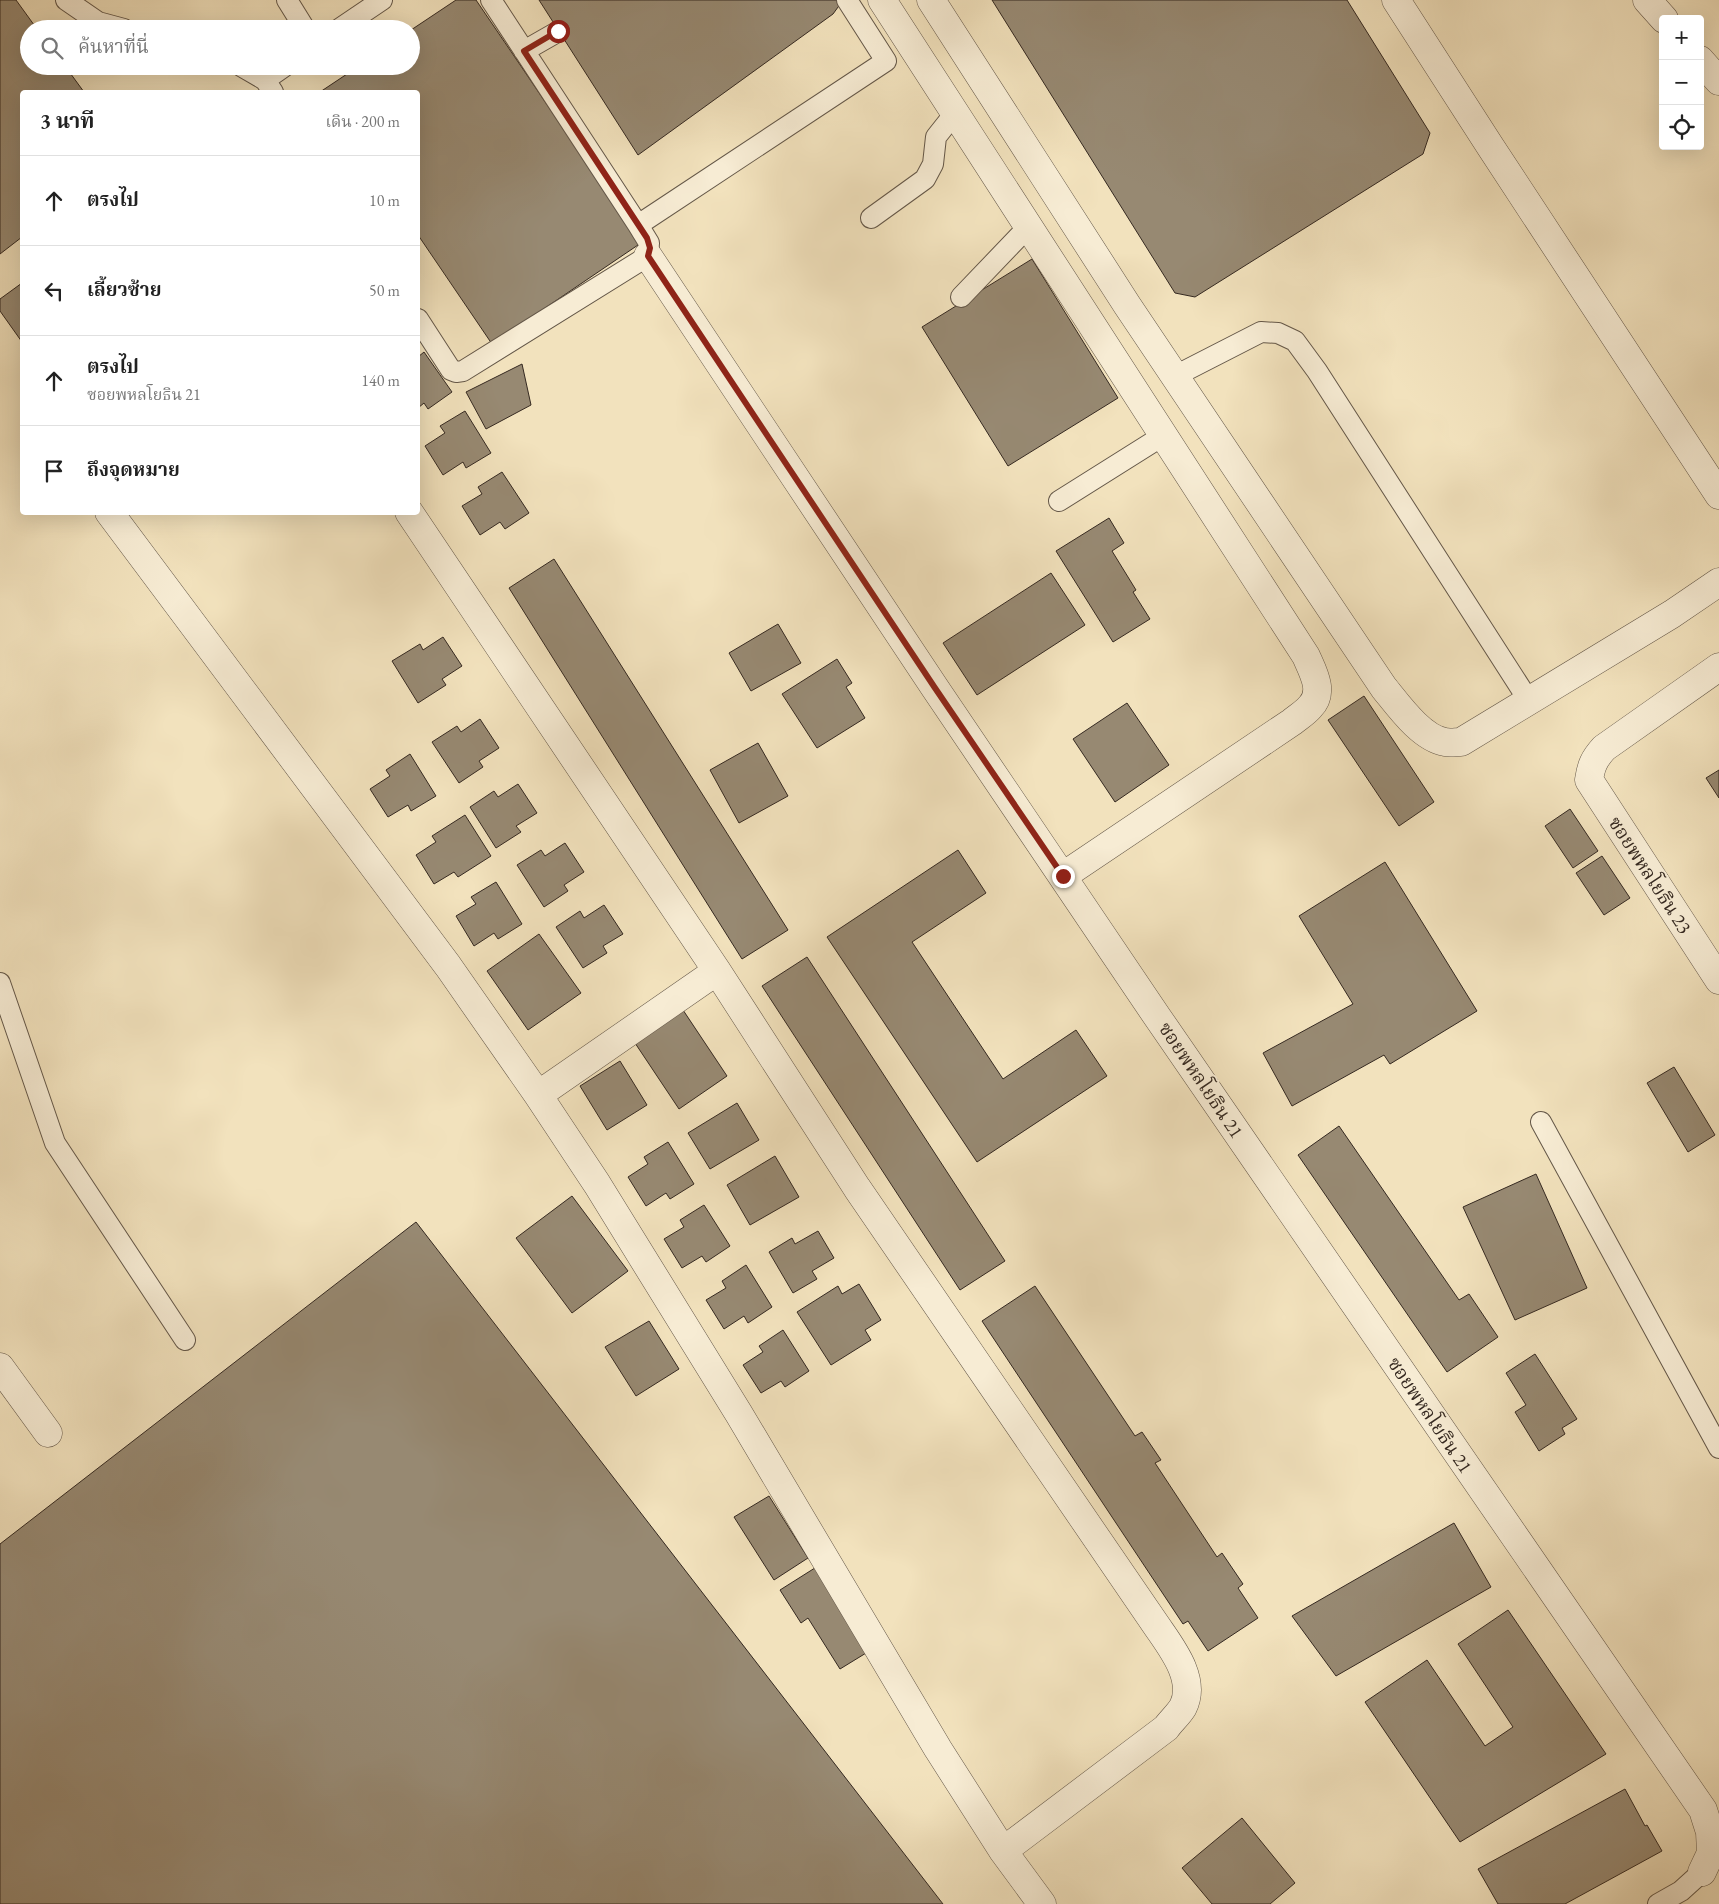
<!DOCTYPE html>
<html lang="th">
<head>
<meta charset="utf-8">
<style>
  :root { --surface:#fff; --page:#f2f2f2; --text:#222; --muted:#767676; --line:#e0e0e0 }
  body { margin:0; font-family:"EB Garamond","Noto Serif Thai",serif; background:var(--page); color:var(--text) }
  .controls { position:absolute; right:15px; top:15px; display:grid; overflow:hidden; border-radius:5px; box-shadow:0 5px 20px #0002 }
  .controls button { width:45px; height:45px; display:grid; place-items:center; padding:0; border:0; border-bottom:1px solid var(--line); background:var(--surface); color:var(--text); font:25px sans-serif }
  .stop { position:absolute; width:15px; height:15px; margin:-11px; border:4px solid #8f2418; border-radius:50%; background:#fff }
  .stop.end { background:#8f2418; border-color:#fff; box-shadow:0 1px 5px #0008 }
  .list { margin:0; padding:0; list-style:none }
  h2 { display:flex; justify-content:space-between; align-items:center; height:65px; margin:0; padding:0 20px; font-size:21px }
  h2 small { font-size:16px; font-weight:400; color:var(--muted) }
  .list li { display:grid; grid-template-columns:32px 1fr auto; gap:15px; align-items:center; box-sizing:border-box; height:90px; padding:0 20px; border-top:1px solid var(--line) }
  .list b { display:block; font-size:19px; white-space:nowrap }
  .list p { margin:0; font-size:16px; white-space:nowrap; color:var(--muted) }
  .list em { font-size:16px; font-style:normal; color:var(--muted) }
  .icon { flex:none; width:28px; height:28px; fill:none; stroke:currentColor; stroke-width:2; stroke-linecap:round; stroke-linejoin:round }
  .map { position:relative; flex:none; width:1719px; height:1904px; overflow:hidden }
  .search { position:absolute; background:var(--surface); box-shadow:0 5px 20px #0002; left:20px; top:20px; width:400px; height:55px; display:flex; align-items:center; gap:12px; box-sizing:border-box; padding:0 18px; border-radius:28px; color:var(--muted); font-size:19px }
  .panel { position:absolute; background:var(--surface); box-shadow:0 5px 20px #0002; left:20px; top:90px; width:400px; height:425px; border-radius:5px }
  .map>svg:first-child { display:block }
</style>
</head>
<body>
<div class="map">
<svg width="1719" height="1904" viewBox="0 0 1719 1904">
  <rect width="100%" height="100%" fill="#f2e2bd"/>
  <filter id="stains"><feTurbulence type="fractalNoise" baseFrequency=".004" numOctaves="4"/><feColorMatrix values="0 0 0 0 .2 0 0 0 0 .09 0 0 0 0 .02 0 0 0 .5 -.17"/></filter>
  <radialGradient id="worn" r=".72"><stop offset=".6" stop-color="#630" stop-opacity="0"/><stop offset="1" stop-color="#630" stop-opacity=".3"/></radialGradient>
  <path fill="#978972" stroke="#352921" d="M0 0H16L37 29H29V66H65L84 92H22V237L0 254Z
    M456 0H476L641 243 492 344 418 235V92H320L359 66H411V30Z
    M539 0H839L841 3 833 14 638 155Z
    M992 0H1347L1430 133 1423 154 1195 297 1175 293Z
    M1032 259 1118 398 1008 466 922 327Z
    M22 283V342L0 311V299Z
    M424 352 452 392 428 409 424 403 418 408V357Z
    M522 364 531 405 486 429 466 392Z
    M465 411 491 453 466 468 463 462 443 475 425 446 445 433 440 426Z
    M502 472 529 513 505 529 500 522 480 535 462 506 482 494 478 487Z
    M1109 518 1124 543 1112 551 1136 590 1133 592 1150 619 1113 642 1056 551Z
    M554 559 788 930 742 959 509 588Z
    M1051 573 1085 625 977 695 943 643Z
    M778 624 801 663 751 691 729 653Z
    M443 637 462 666 442 679 446 685 418 703 392 661 420 644 423 650Z
    M837 659 852 683 846 687 865 718 817 748 782 694Z
    M1364 696 1434 802 1399 826 1328 720Z
    M1127 703 1169 765 1115 802 1073 739Z
    M480 719 499 748 479 761 483 767 459 783 432 742 457 726 461 732Z
    M758 743 788 796 739 823 710 770Z
    M410 754 436 796 411 811 408 805 388 817 370 789 390 776 386 770Z
    M1719 770V798L1706 778Z
    M518 784 537 813 516 826 521 832 496 848 470 807 494 791 498 797Z
    M1570 809 1598 851 1573 868 1545 826Z
    M465 815 491 856 458 877 454 872 434 884 416 855 436 842 432 836Z
    M565 843 584 872 564 885 568 891 544 907 517 865 541 850 545 856Z
    M958 850 986 893 912 942 1003 1079 1076 1030 1107 1076 977 1162 827 937Z
    M1602 856 1630 898 1604 915 1576 873Z
    M1385 862 1477 1011 1390 1064 1384 1055 1292 1106 1263 1053 1353 1004 1299 916Z
    M496 882 522 924 498 939 494 933 474 946 456 916 476 904 471 897Z
    M604 905 623 934 603 946 607 953 583 968 556 927 580 911 584 918Z
    M539 934 581 993 528 1030 487 971Z
    M807 957 1005 1261 960 1290 762 986Z
    M681 1007 727 1076 679 1109 633 1040Z
    M620 1061 647 1105 607 1130 580 1086Z
    M1674 1067 1715 1135 1688 1152 1647 1083Z
    M737 1103 759 1140 710 1169 688 1133Z
    M1339 1126 1459 1300 1469 1294 1498 1337 1447 1372 1298 1155Z
    M668 1142 694 1184 670 1199 666 1193 646 1206 628 1177 648 1164 644 1157Z
    M775 1156 799 1197 750 1225 727 1185Z
    M1536 1174 1587 1288 1515 1320 1463 1207Z
    M572 1196 628 1271 572 1313 516 1238Z
    M704 1205 730 1246 706 1262 702 1256 682 1268 664 1239 684 1227 680 1220Z
    M416 1222 943 1904H0V1544Z
    M818 1231 834 1258 812 1271 817 1279 793 1293 769 1252 792 1238 795 1244Z
    M746 1265 772 1307 748 1323 744 1316 724 1329 706 1300 726 1288 722 1281Z
    M859 1284 881 1320 865 1330 871 1340 831 1365 797 1312 838 1286 842 1294Z
    M1035 1286 1135 1436 1142 1432 1161 1460 1155 1463 1217 1557 1222 1553 1243 1584 1238 1588 1258 1618 1208 1651 1188 1621 1183 1624 982 1321Z
    M649 1321 679 1369 636 1396 605 1347Z
    M783 1330 809 1371 785 1387 781 1381 761 1393 743 1365 763 1352 759 1346Z
    M1535 1354 1577 1419 1562 1428 1565 1434 1539 1451 1515 1412 1526 1405 1506 1373Z
    M769 1496 808 1558 774 1580 734 1517Z
    M1454 1523 1491 1587 1336 1676 1292 1616Z
    M818 1566 871 1650 840 1669 808 1618 801 1623 780 1590Z
    M1508 1610 1606 1754 1460 1842 1365 1702 1427 1660 1485 1746 1513 1727 1458 1644Z
    M1625 1789 1645 1826 1647 1825 1662 1851 1565 1904H1498L1478 1869Z
    M1242 1818 1295 1883 1270 1904H1212L1182 1868Z"/>
  <g fill="none" stroke-linecap="round" stroke-linejoin="round">
    <g stroke="#645748" stroke-width="22">
      <path id="service" d="M66 0 98 22 124 29
        M287 0 305 29
        M491 0 638 225 886 61 847 0
        M339 29 382 0
        M524 51 559 31
        M241 66 265 80 273 92
        M265 80 285 66
        M871 218 925 179 933 164 936 137 955 113
        M961 297 1028 227
        M418 319 451 370 456 372 463 371 648 256 649 243 638 225
        M1175 376 1261 332 1278 333 1295 341 1317 371 1529 701
        M1059 501 1164 435
        M0 983 55 1143 185 1340
        M1541 1122 1719 1448
        M1658 1904 1681 1891 1702 1872"/>
    </g>
    <g stroke="#645748" stroke-width="29">
      <path id="minor" d="M882 0 1306 656C1313 672 1325 692 1310 707 1305 713 1298 717 1292 722L1063 876
        M931 0 1127 305 1384 688C1398 705 1421 738 1445 742 1450 743 1456 742 1461 742L1672 614 1719 582
        M1396 0 1490 146 1719 495
        M1647 0 1664 19
        M1700 60 1719 81
        M648 256 935 688 1158 1018 1703 1810 1710 1832 1711 1853 1702 1872
        M109 512 448 966 538 1095 597 1184 739 1414 938 1749 1003 1851 1042 1904
        M409 512 717 971 857 1188 1156 1625C1171 1647 1197 1679 1183 1707 1179 1714 1171 1721 1166 1728L1003 1851
        M1719 667 1604 748C1594 759 1591 766 1589 780L1719 980
        M538 1095 717 971
        M0 1367 48 1433"/>
    </g>
    <use href="#service" stroke="#f7ecd4" stroke-width="20"/>
    <use href="#minor" stroke="#f7ecd4" stroke-width="28"/>
  </g>
  <g fill="none" stroke-linecap="round" stroke-linejoin="round">
    <path stroke="#8f2418" stroke-width="6" d="M558 31 524 51 647 238 650 248 648 256 935 688 1063 876"/>
  </g>
  <g text-anchor="middle" dominant-baseline="central" stroke-width="4" stroke-linejoin="round" paint-order="stroke">
    <g font-size="19" fill="#352921" stroke="#f7ecd4">
      <text transform="translate(1650 875) rotate(57)">ซอยพหลโยธิน 23</text>
      <text transform="translate(1201 1080) rotate(56)">ซอยพหลโยธิน 21</text>
      <text transform="translate(1430 1415) rotate(56)">ซอยพหลโยธิน 21</text>
    </g>
  </g>
  <rect width="100%" height="100%" filter="url(#stains)"/>
  <rect width="100%" height="100%" fill="url(#worn)"/>
</svg>
<div class="controls">
<button>+</button>
<button>−</button>
<button><svg class="icon" aria-label="locate" viewBox="0 0 24 24"><circle cx="12" cy="12" r="6"/><path d="M12 2v4M12 18v4M2 12h4M18 12h4"/></svg></button>
</div>
<div class="stop" style="left:558px;top:31px"></div>
<div class="stop end" style="left:1063px;top:876px"></div>
<div class="search"><svg class="icon" aria-label="search" viewBox="0 0 24 24"><circle cx="10" cy="10" r="6"/><path d="M15 15l6 6"/></svg>ค้นหาที่นี่</div>
<section class="panel">
<h2>3 นาที<small>เดิน · 200 m</small></h2>
<ul class="list">
<li><svg class="icon" aria-label="ahead" viewBox="0 0 24 24"><path d="M12 20V5M6 11l6-6 6 6"/></svg><div><b>ตรงไป</b></div><em>10 m</em></li>
<li><svg class="icon" aria-label="left" viewBox="0 0 24 24"><path d="M17 20v-9H6M10 6l-5 5 5 5"/></svg><div><b>เลี้ยวซ้าย</b></div><em>50 m</em></li>
<li><svg class="icon" aria-label="ahead" viewBox="0 0 24 24"><path d="M12 20V5M6 11l6-6 6 6"/></svg><div><b>ตรงไป</b><p>ซอยพหลโยธิน 21</p></div><em>140 m</em></li>
<li><svg class="icon" aria-label="arrive" viewBox="0 0 24 24"><path d="M6 21V4h12l-3 4 3 4H6"/></svg><div><b>ถึงจุดหมาย</b></div></li>
</ul>
</section>
</div>
</body>
</html>
